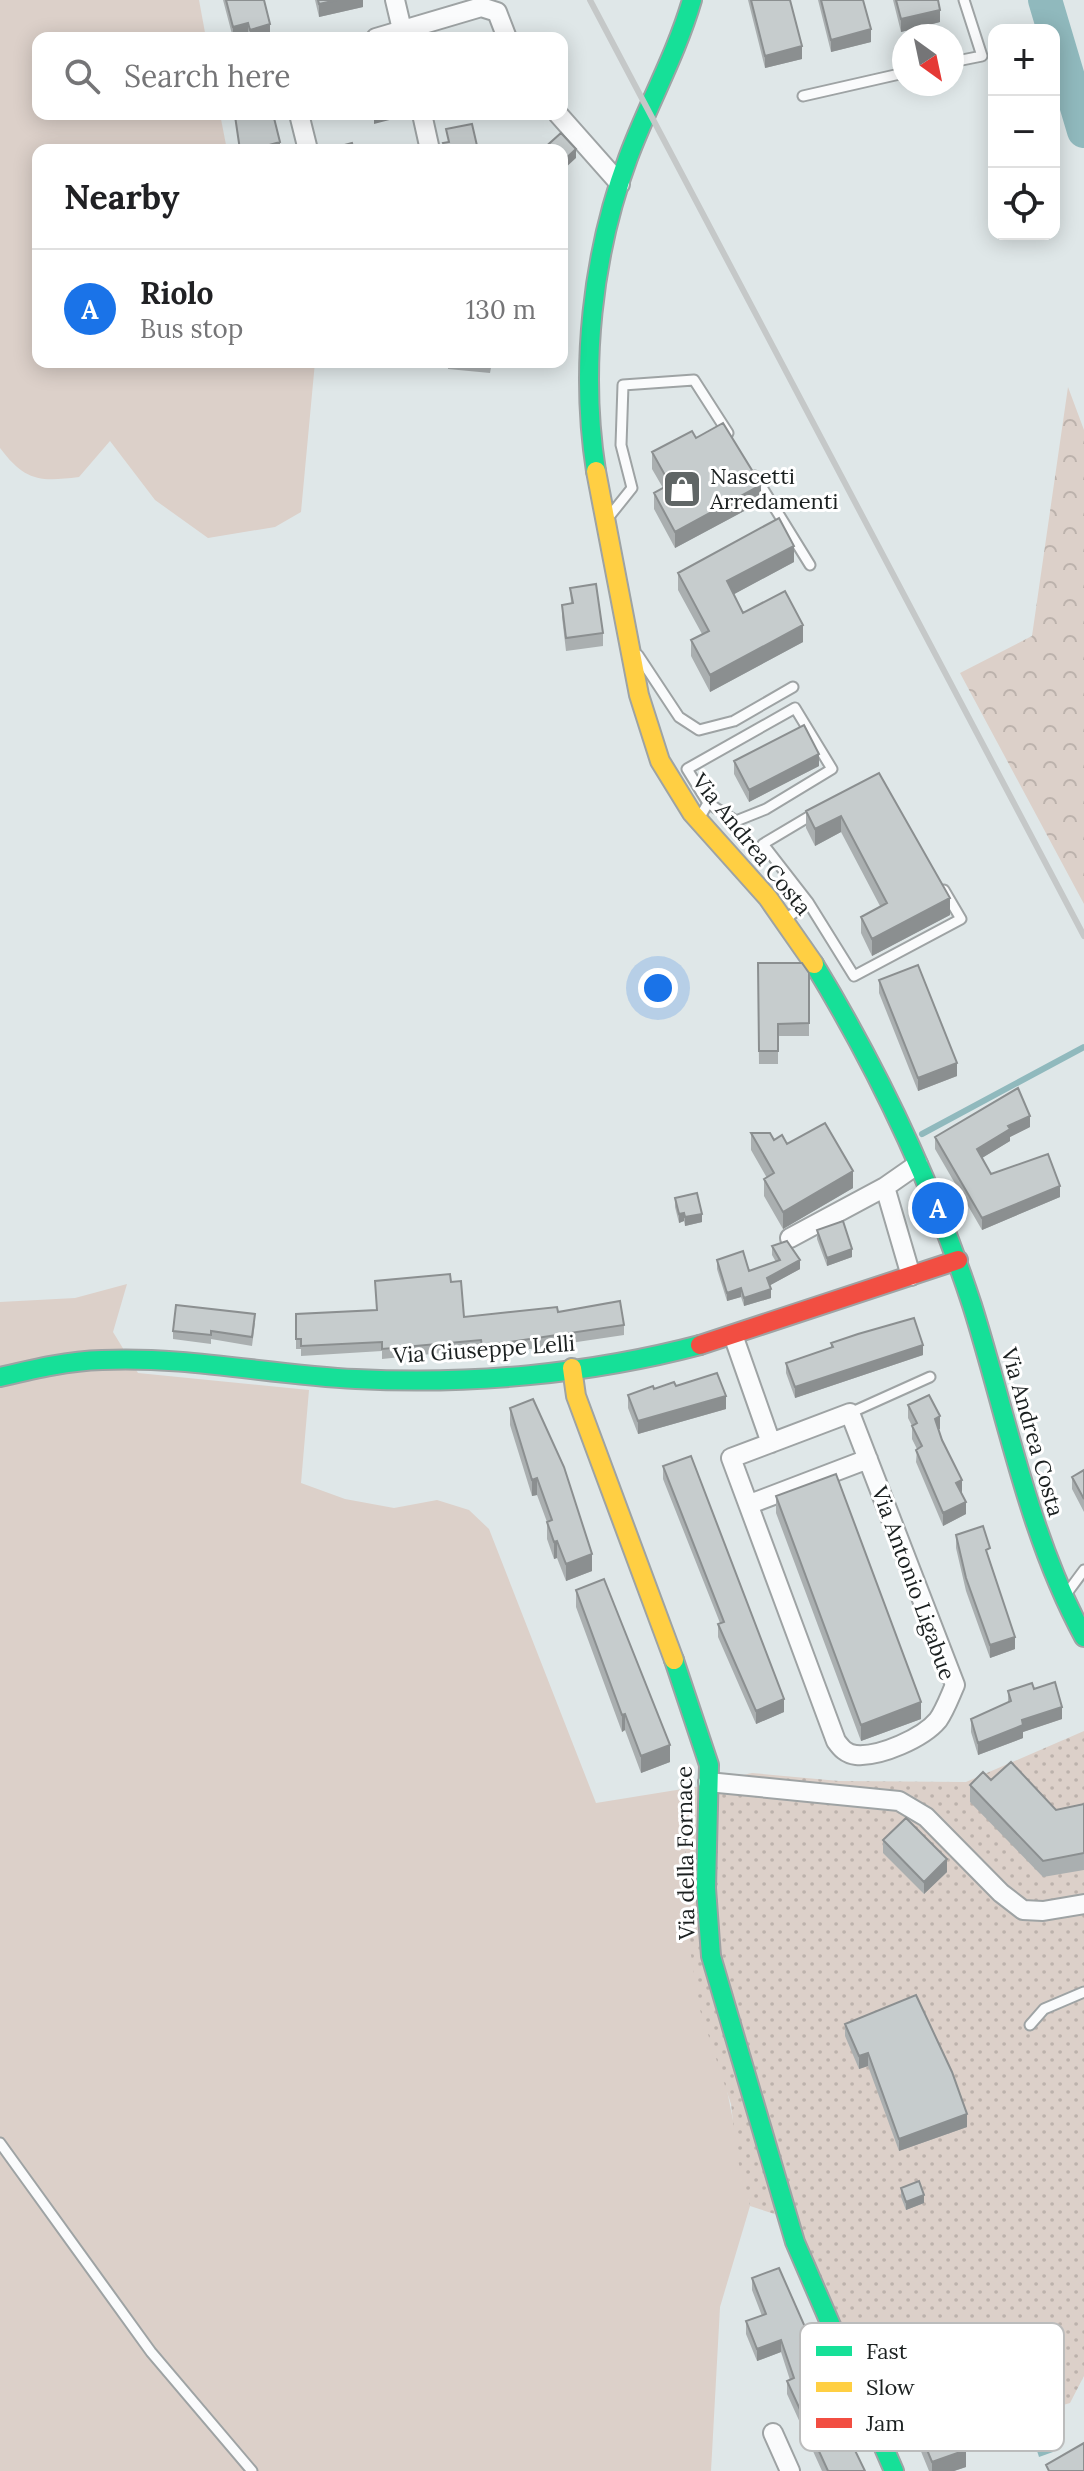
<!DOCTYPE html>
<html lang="en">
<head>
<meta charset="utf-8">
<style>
  :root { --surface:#fff; --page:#f6f6f6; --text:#202124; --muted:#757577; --line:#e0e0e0; --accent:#1a73e8 }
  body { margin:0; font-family:Lora,serif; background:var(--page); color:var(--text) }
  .controls { position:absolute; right:24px; top:24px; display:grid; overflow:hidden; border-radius:16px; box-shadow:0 4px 20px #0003 }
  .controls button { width:72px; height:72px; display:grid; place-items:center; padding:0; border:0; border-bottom:2px solid var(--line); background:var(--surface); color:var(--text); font:40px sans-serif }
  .compass { position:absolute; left:892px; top:24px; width:72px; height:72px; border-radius:50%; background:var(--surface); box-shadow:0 4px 20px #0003; rotate:147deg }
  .you { position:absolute; left:658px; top:988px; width:28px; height:28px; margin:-20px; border:6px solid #fff; border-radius:50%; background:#1a73e8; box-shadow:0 0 0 12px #1a73e833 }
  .badge { display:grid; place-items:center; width:52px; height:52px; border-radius:50%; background:var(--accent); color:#fff; font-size:26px; font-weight:700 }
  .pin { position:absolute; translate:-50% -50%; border:4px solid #fff; box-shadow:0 2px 8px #0006 }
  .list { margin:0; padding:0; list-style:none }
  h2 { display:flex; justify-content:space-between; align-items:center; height:104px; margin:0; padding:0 32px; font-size:34px }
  h2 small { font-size:26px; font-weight:400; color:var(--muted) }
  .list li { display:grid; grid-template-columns:52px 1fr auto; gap:24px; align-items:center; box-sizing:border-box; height:120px; padding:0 32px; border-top:2px solid var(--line) }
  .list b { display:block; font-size:30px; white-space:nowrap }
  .list p { margin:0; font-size:26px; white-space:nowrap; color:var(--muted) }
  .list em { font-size:26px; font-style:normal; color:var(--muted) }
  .icon { flex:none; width:44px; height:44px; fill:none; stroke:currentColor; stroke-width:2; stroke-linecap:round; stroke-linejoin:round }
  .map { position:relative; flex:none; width:1084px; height:2471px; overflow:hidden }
  .search { position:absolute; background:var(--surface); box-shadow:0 4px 20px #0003; left:32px; top:32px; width:536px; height:88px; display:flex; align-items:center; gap:20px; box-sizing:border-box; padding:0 28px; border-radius:16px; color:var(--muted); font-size:30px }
  .panel { position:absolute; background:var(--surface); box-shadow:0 4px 20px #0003; left:32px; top:144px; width:536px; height:224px; border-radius:16px }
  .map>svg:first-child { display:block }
</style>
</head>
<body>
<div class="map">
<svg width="1084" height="2471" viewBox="0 0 1084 2471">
  <defs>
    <pattern id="forest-crowns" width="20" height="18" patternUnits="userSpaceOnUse" patternTransform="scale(2)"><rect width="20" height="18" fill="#dcd0c9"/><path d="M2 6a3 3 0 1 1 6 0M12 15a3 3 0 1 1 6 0" fill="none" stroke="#bcb2ac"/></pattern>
    <pattern id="park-dots" width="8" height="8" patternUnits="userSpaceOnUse" patternTransform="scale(2)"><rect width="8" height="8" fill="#dcd0c9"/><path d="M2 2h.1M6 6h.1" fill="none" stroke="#bcb2ac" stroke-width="1.8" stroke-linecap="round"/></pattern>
    <pattern id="water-ripples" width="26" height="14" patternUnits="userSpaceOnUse" patternTransform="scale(2)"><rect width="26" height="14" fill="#90b9bd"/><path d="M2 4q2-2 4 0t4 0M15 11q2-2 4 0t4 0" fill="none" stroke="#759699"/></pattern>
  </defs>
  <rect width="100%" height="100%" fill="#dfe7e8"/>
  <path fill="#dcd0c9" d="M0 0H199L206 38H38V114H220L227 150H38V362H315L301 512 275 527 208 538 155 500 110 441 79 477C39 482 25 481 0 448Z
    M127 1284 113 1332 138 1373 309 1390 301 1483 345 1499 394 1508 437 1500 469 1510 489 1529 596 1803 695 1787 683 1868 750 2206 720 2307 711 2471H0V1302L75 1298Z"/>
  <path fill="url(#forest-crowns)" d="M1068 387 1084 430V904L960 673 1032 636Z"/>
  <path fill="url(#park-dots)" d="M1084 1731V2376L1070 2403 974 2431 951 2379 866 2405 787 2218 750 2206 737 2157 731 2104 700 2010 687 1931 683 1868 695 1787 752 1773 839 1781 966 1782Z"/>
  <path fill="url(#water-ripples)" d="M1044 2424 1053 2452 1039 2457 1030 2429Z"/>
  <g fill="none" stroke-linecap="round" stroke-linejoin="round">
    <path stroke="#90b9bd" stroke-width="6" d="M922 1134 1084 1047"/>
    <path stroke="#90b9bd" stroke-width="34" d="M1045 0 1084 131"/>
    <g stroke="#9ea3a4" stroke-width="13">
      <path id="lane" d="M952 62 982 56 964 0
        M803 96 904 73
        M755 476 810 565
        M608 518 632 488 621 445 623 385 694 380 728 433
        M638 655 679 717 699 730 734 721 793 687
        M700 817 708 803 687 769 795 708 832 769 766 809 736 821 708 803
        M808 902 854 976 961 919 944 890
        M787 918 808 902 763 844 815 813
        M850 1413 930 1377
        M1067 1593 1084 1570
        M1030 2025 1044 2009 1084 1992
        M0 2143 151 2352 252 2471"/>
    </g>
    <g stroke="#9ea3a4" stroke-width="22">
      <path id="street" d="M395 0 404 38
        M376 38 481 7 497 12 507 38
        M299 114 308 150
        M422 114 430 150
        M558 114 620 184
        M885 1187 911 1276
        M790 1238 885 1187 918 1164
        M733 1335 771 1443
        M850 1413 955 1685C950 1696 945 1710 938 1720 923 1738 880 1757 856 1755 846 1754 841 1748 836 1741L731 1458Z
        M750 1504 868 1459
        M708 1782 899 1801 926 1817 1001 1893 1023 1910 1043 1911 1084 1904
        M773 2433 790 2471"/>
    </g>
    <g stroke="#9ea3a4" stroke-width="22">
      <path id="fast" d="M596 471C580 369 592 255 628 158 648 104 676 55 692 0
        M814 964C879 1071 933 1186 972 1305 1007 1416 1028 1534 1084 1637
        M0 1377C34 1369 67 1361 102 1360 187 1356 271 1375 356 1379 470 1385 590 1374 700 1345
        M674 1660 709 1765 706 1888 711 1956 795 2242 894 2471"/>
    </g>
    <g stroke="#9ea3a4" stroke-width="22">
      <path id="slow" d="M596 471 639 695 660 761 692 813 768 898 814 964
        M572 1368 576 1396 674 1660"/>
    </g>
    <g stroke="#9ea3a4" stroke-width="22">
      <path id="jam" d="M700 1345 958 1260"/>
    </g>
    <use href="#lane" stroke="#fafbfc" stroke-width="9"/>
    <use href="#street" stroke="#fafbfc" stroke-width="18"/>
    <use href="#fast" stroke="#16e098" stroke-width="18"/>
    <use href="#slow" stroke="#ffcf43" stroke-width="18"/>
    <use href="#jam" stroke="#f24e42" stroke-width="18"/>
    <path stroke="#c5c8c8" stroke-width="6" d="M590 0 1084 936"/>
  </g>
  <path fill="#aaafb0" d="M223 0H256L270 37 265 38H249L248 36 241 38H233Z
    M315 0H363V7L319 17Z
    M748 0H790L802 59 765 68Z
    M818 0H863L871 42 831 52Z
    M893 0H938L940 22 901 32Z
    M448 362H492L490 373 448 369Z
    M696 438 761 502 675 548 654 509V493L663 488 652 469V452Z
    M794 562 734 594 743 613 803 642 710 692 691 656V640L702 634 678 590V573Z
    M570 588 603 633V646L566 651 562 617V605L571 603Z
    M734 761 819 766 749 802 734 774Z
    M879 773 950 915 872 956 861 933V917L880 906 841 832 815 846 806 828V811Z
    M758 963 809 973V1036H778V1064H759Z
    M879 980 957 1076 918 1091 879 993Z
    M1030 1127 1010 1137V1141L982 1158 991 1174 1060 1197 982 1230 935 1149V1137Z
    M751 1133 787 1144 853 1188 783 1229 764 1196V1179L767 1178 751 1150Z
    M675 1198 702 1222 685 1226 684 1221 679 1223 675 1207Z
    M817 1230 852 1257 827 1266 817 1239Z
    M772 1246 800 1269 770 1285 771 1298 744 1306 741 1297 727 1301 717 1269V1260L749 1271 776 1262 772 1255Z
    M451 1282 464 1317 558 1312 624 1325V1335L482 1356 481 1349 382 1359V1351L301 1356V1349H296V1314L376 1310Z
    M255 1323 252 1346 211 1339V1344L173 1339V1331Z
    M831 1343 923 1355 795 1398 786 1373V1363L831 1348Z
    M676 1386 726 1409 638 1434 628 1408V1395Z
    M908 1405 940 1429H938L962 1493 966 1514 943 1526 916 1462 917 1449 912 1439V1426L908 1418Z
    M510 1408 592 1571 566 1581 557 1558 554 1559 547 1539V1522L537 1495 532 1496 510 1425Z
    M663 1466 784 1712 756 1724 718 1637V1624L720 1623 663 1479Z
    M1084 1470V1512L1072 1489V1477Z
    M776 1496 921 1719 861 1741 776 1513Z
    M956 1535 990 1561 1015 1649 990 1658 966 1591 956 1548Z
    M576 1590 670 1762 641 1773 625 1730 622 1732 576 1607Z
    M1034 1689 1062 1719 1023 1732V1738L978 1755 971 1732V1719L1008 1702V1691Z
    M991 1780 1056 1810 1084 1804V1870L1043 1877 970 1802V1785Z
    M883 1840 947 1872 924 1894 883 1853Z
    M845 2024 967 2127 899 2151 868 2066 859 2069 845 2036Z
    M901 2188 924 2203 906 2210 901 2197Z
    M752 2278 820 2374 818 2375 865 2471H822L787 2394V2381L790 2380 781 2352 757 2361 746 2334V2321L762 2316 752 2290Z
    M904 2394 966 2467 954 2471H929L904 2410Z"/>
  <path fill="#8b8f90" d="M337 0H363V7L319 17V4Z
    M940 10V22L901 32V19Z
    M248 23V36L241 38H233V27Z
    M270 24V37L265 38H250V30Z
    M871 29V42L831 52V40Z
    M802 46V59L765 68V56Z
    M374 114H401V117L374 124Z
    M280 142V150H251Z
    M576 149V158L562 171V162Z
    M761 485V502L675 548V532Z
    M794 546V562L727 598V581Z
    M803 625V642L710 692V675Z
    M819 754V766L749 802V790Z
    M841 816V832L815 846V829Z
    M950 898V915L872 956V939Z
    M957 1063V1076L918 1091V1078Z
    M1030 1116V1127L1010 1137V1141L977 1161V1149L1008 1126Z
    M853 1171V1188L783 1229V1212Z
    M1060 1186V1197L982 1230V1218Z
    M684 1213V1221L679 1223V1214Z
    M702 1214V1222L685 1226V1217Z
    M852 1249V1257L827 1266V1258Z
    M800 1260V1269L767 1287V1278Z
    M741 1288V1297L727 1301V1293Z
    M771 1289V1298L744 1306V1298Z
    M923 1345V1355L795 1398V1387Z
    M726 1396V1409L638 1434V1421Z
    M940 1416V1429L935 1431V1419Z
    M537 1478V1495L532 1496V1480Z
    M962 1480V1493L956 1483Z
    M966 1502V1514L943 1526V1513Z
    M557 1541V1558L554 1559V1542Z
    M592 1554V1571L566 1581V1564Z
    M1015 1637V1649L990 1658V1645Z
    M784 1699V1712L756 1724V1711Z
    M921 1702V1719L861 1741V1725Z
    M1062 1707V1719L1023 1732V1738L978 1755V1743L1022 1720Z
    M625 1714V1730L622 1732V1715Z
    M670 1745V1762L641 1773V1756Z
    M947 1859V1872L924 1894V1882Z
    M868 2053V2066L859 2069V2056Z
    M967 2114V2127L899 2151V2139Z
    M924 2195V2203L906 2210V2202Z
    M781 2340V2352L757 2361V2349Z
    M820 2361V2374L813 2377V2364Z
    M966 2450V2467L954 2471H932V2462Z"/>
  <path fill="#c6cccd" stroke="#8b8f90" stroke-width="2" d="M226 0H264L270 24 250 30 248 23 233 27Z
    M318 0H337L319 4Z
    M751 0H790L802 46 765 56Z
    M821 0H863L871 29 831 40Z
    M896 0H938L940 10 901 19Z
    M246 114H260V117L273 114 280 142 251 150H240L235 116Z
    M472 124 478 150H446L443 143 449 142 446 129Z
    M561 133 576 149 562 162V150H542Z
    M352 143 354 150H326Z
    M464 362H491L490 365Z
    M723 423 761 485 675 532 654 493 670 484 652 452 692 431 696 438Z
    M779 518 794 546 727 581 743 613 785 591 803 625 710 675 691 640 709 631 678 573Z
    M596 584 603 633 566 638 562 605 573 603 570 588Z
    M804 725 819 754 749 790 734 761Z
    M879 773 950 898 872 939 861 917 887 903 841 816 815 829 806 811Z
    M758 963H802L809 973V1023L778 1024V1051H759Z
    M918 965 957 1063 918 1078 879 980Z
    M1018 1088 1030 1116 1008 1126 1010 1129 977 1149 991 1174 1048 1154 1060 1186 982 1218 935 1137Z
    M825 1123 853 1171 783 1212 764 1179 774 1173 751 1133H770L774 1140 782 1135 787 1144Z
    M697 1193 702 1214 685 1217 684 1213 679 1214 675 1198Z
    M843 1221 852 1249 827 1258 817 1230Z
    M787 1241 800 1260 767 1278 771 1289 744 1298 741 1288 727 1293 717 1260 743 1251 749 1271 780 1260 772 1246Z
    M450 1274 451 1282 461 1281 464 1317 557 1307 558 1312 620 1301 624 1325 482 1346 481 1340 382 1349V1342L301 1346V1339H296V1314L377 1310 375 1281Z
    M176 1305 255 1314 252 1337 211 1331V1335L173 1331Z
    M914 1318 923 1345 795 1387 786 1363 833 1347 831 1343 858 1334Z
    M717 1373 726 1396 638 1421 628 1395 653 1386 654 1389 674 1382 676 1386Z
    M929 1395 940 1416 935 1419 942 1440 962 1480 956 1483 966 1502 943 1513 916 1450 922 1446 912 1426 917 1423 908 1405Z
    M533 1399 564 1467 592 1554 566 1564 557 1541 554 1542 547 1522 552 1520 537 1478 532 1480 510 1408Z
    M691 1456 784 1699 756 1711 718 1624 724 1622 663 1466Z
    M1084 1470V1499L1072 1477Z
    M836 1474 921 1702 861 1725 776 1496Z
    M983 1526 990 1548 986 1550 1015 1637 990 1645 966 1578 956 1535Z
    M604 1579 670 1745 641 1756 625 1714 622 1715 576 1590Z
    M1055 1682 1062 1707 1022 1720 1023 1725 978 1743 971 1719 1011 1701 1008 1691 1032 1683 1034 1689Z
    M1011 1762 1056 1810 1084 1804V1853L1043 1861 970 1785 983 1772 991 1780Z
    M906 1818 947 1859 924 1882 883 1840Z
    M916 1995 952 2072 967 2114 899 2139 868 2053 859 2056 845 2024Z
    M919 2181 924 2195 906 2202 901 2188Z
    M779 2268 820 2361 813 2364 865 2471H828L787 2381 794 2378 781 2340 757 2349 746 2321 766 2314 752 2278Z
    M936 2382 966 2450 932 2462 904 2394Z
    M1084 2443V2471H1049L1046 2465Z"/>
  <defs>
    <g id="shop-square" transform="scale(2)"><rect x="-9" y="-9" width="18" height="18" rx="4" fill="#606666" stroke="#fff"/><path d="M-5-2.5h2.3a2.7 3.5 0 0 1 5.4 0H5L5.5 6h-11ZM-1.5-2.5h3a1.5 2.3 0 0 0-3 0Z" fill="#fff"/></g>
  </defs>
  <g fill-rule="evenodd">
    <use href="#shop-square" x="682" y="489"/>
  </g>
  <g text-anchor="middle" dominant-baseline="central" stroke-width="6" stroke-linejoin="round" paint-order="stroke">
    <g font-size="22" fill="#1b2020" stroke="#fff" text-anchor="start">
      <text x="710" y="476">Nascetti<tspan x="710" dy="25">Arredamenti</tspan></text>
    </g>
    <g font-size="22" fill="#1b2020" stroke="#fff">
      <text transform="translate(752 844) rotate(51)">Via Andrea Costa</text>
      <text transform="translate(484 1349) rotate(-4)">Via Giuseppe Lelli</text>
      <text transform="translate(1033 1432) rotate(74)">Via Andrea Costa</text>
      <text transform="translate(914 1583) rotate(70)">Via Antonio Ligabue</text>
      <text transform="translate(685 1853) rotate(-91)">Via della Fornace</text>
    </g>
  </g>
  <rect x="800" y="2323" width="264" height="128" rx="12" fill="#fff" stroke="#bbbcbc" stroke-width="2"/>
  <rect x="816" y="2346" width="36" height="10" fill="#16e098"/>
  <rect x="816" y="2382" width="36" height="10" fill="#ffcf43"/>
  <rect x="816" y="2418" width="36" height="10" fill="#f24e42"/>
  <g font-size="22" fill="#1b2020">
    <text x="866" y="2359">Fast</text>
    <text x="866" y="2395">Slow</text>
    <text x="866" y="2431">Jam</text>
  </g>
</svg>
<div class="controls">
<button>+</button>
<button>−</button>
<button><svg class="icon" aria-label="locate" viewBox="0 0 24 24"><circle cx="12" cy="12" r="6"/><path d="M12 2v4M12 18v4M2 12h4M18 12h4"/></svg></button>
</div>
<svg class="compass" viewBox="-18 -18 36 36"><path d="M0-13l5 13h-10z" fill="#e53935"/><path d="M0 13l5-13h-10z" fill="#757577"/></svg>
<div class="you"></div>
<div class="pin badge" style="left:938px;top:1208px">A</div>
<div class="search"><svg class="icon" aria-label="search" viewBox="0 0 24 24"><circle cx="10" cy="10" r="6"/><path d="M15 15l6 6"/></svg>Search here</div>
<section class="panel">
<h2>Nearby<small></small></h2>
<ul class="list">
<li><span class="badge">A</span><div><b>Riolo</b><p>Bus stop</p></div><em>130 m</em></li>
</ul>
</section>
</div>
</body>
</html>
